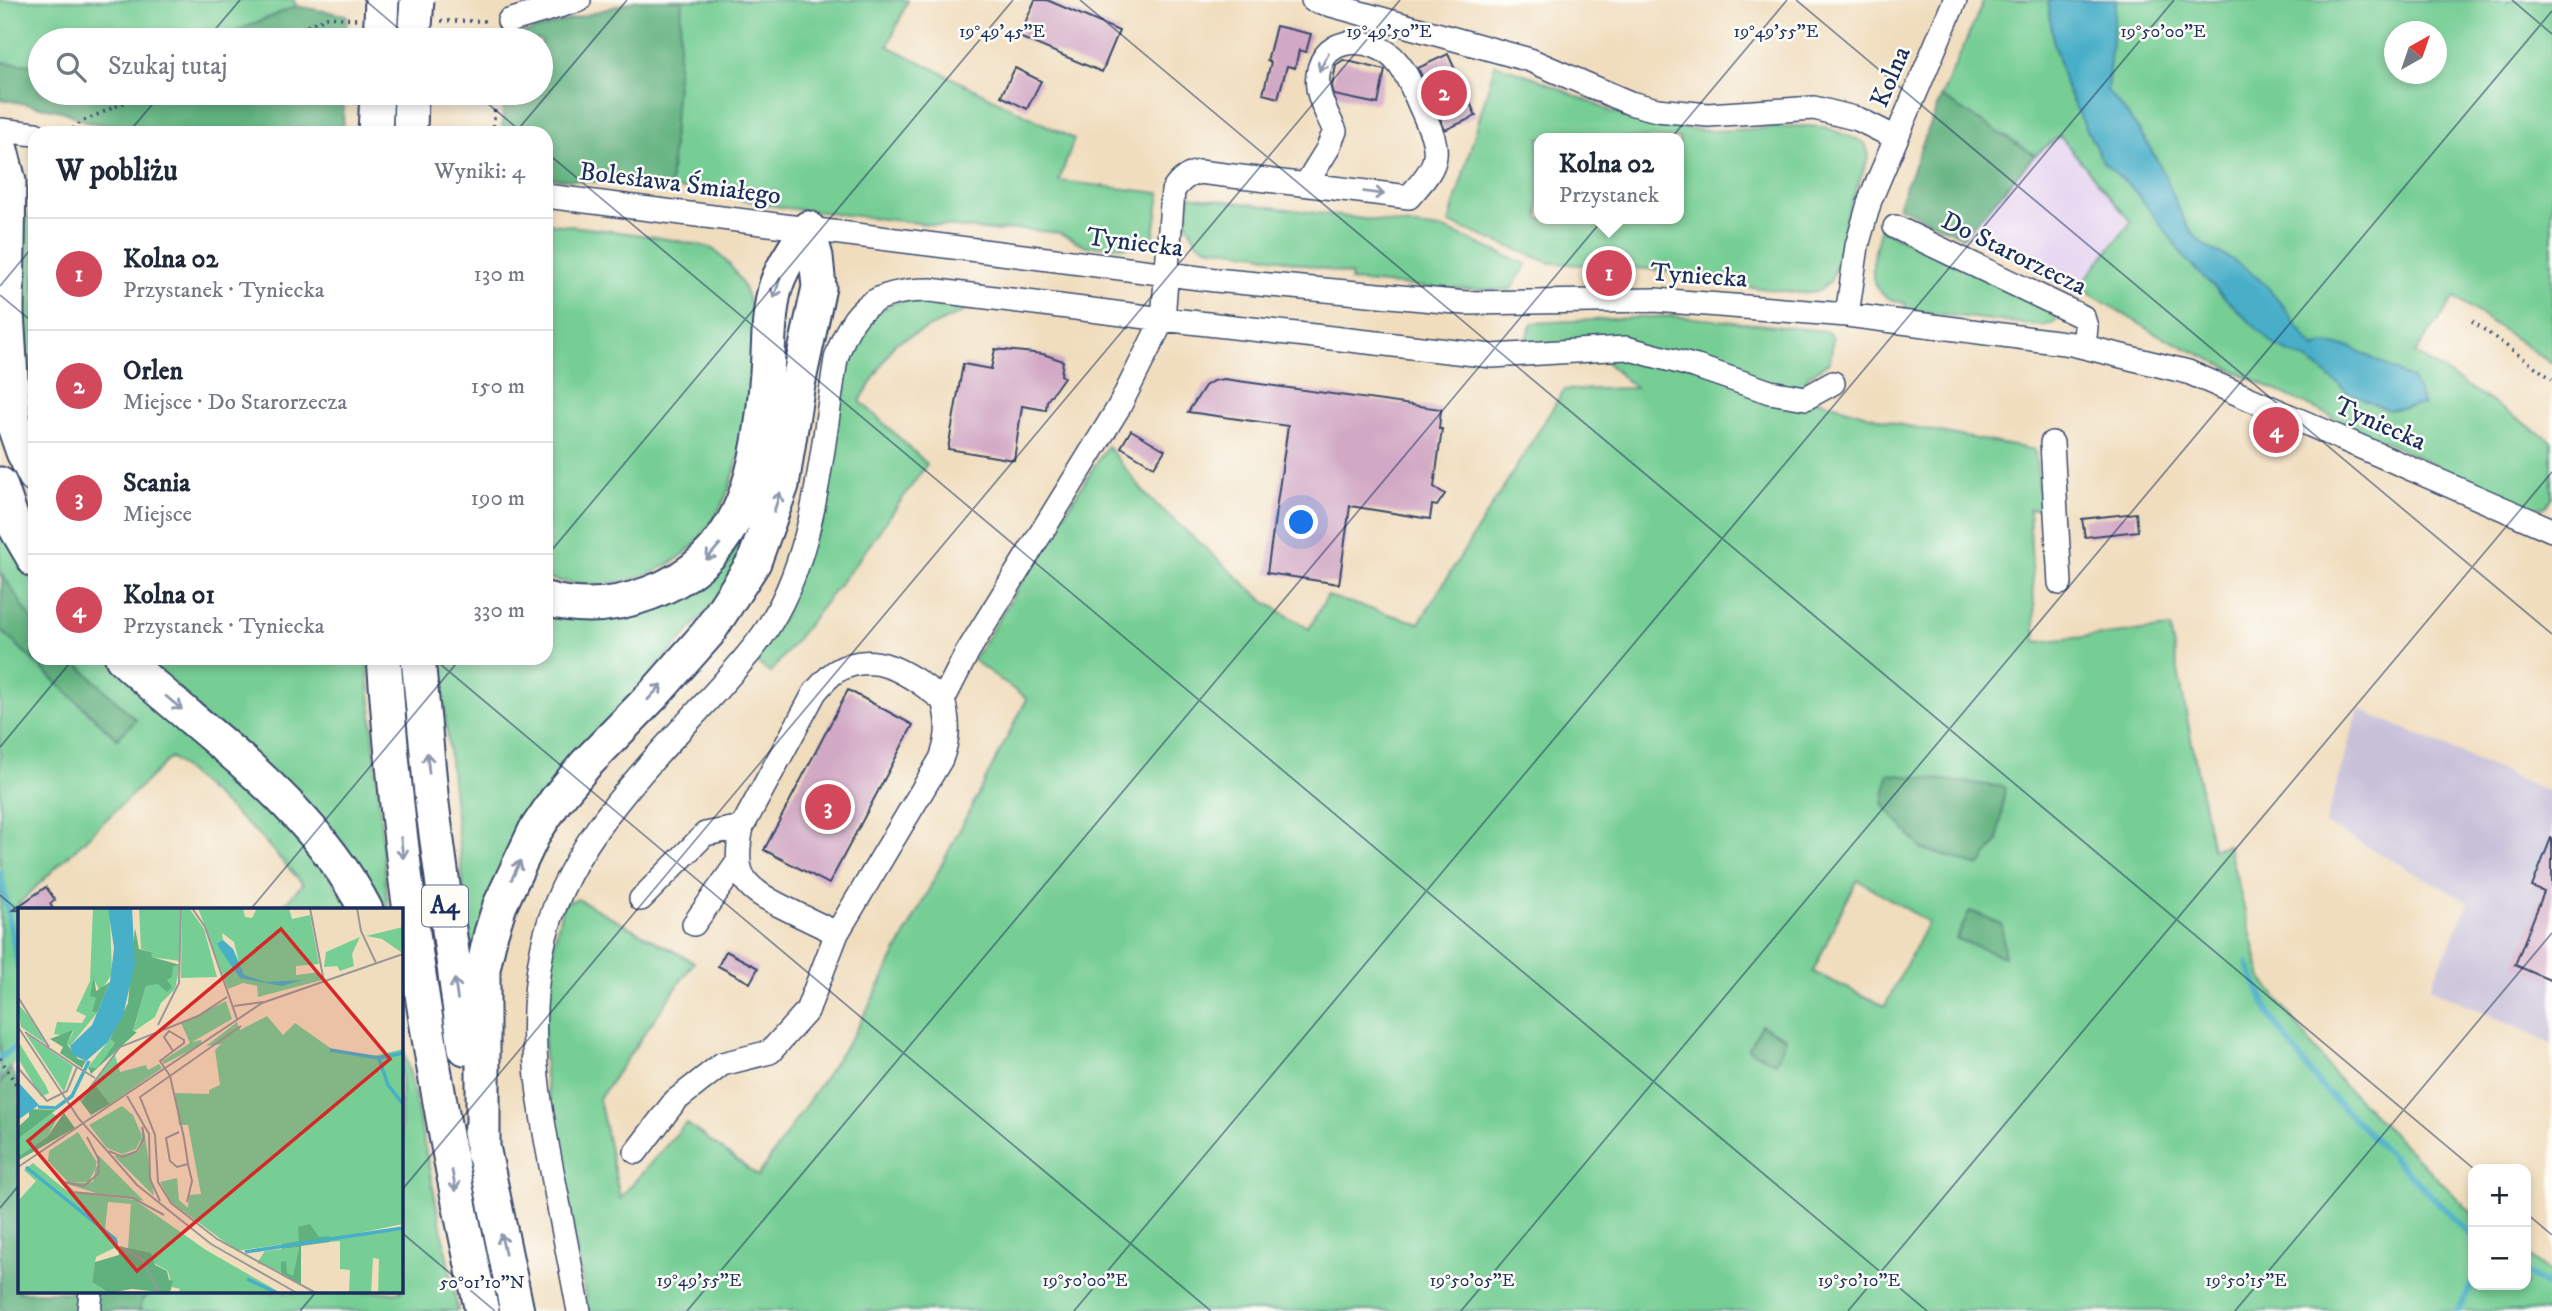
<!DOCTYPE html>
<html lang="pl">
<head>
<meta charset="utf-8">
<style>
  :root { --surface:#fff; --page:#f6f6f7; --text:#1f2937; --muted:#747a83; --line:#e0e1e3; --accent:#d1495b }
  body { margin:0; font-family:"IM FELL DW Pica",serif; background:var(--page); color:var(--text) }
  .controls { position:absolute; right:21px; bottom:21px; display:grid; overflow:hidden; border-radius:14px; box-shadow:0 4px 10px #0003 }
  .controls button { width:63px; height:63px; display:grid; place-items:center; padding:0; border:0; border-bottom:2px solid var(--line); background:var(--surface); color:var(--text); font:35px sans-serif }
  .compass { position:absolute; left:2384px; top:21px; width:63px; height:63px; border-radius:50%; background:var(--surface); box-shadow:0 4px 10px #0003; rotate:40deg }
  .you { position:absolute; left:1302px; top:523px; width:24px; height:24px; margin:-18px; border:5px solid #fff; border-radius:50%; background:#1a73e8; box-shadow:0 0 0 10px #1a73e833 }
  .badge { display:grid; place-items:center; width:46px; height:46px; border-radius:50%; background:var(--accent); color:#fff; font-size:23px; font-weight:700 }
  .pin { position:absolute; translate:-50% -50%; border:4px solid #fff; box-shadow:0 2px 7px #0006 }
  .popup { position:absolute; left:1534px; top:133px; width:150px; height:91px; box-sizing:border-box; display:grid; place-content:center; border-radius:14px; background:var(--surface); filter:drop-shadow(0 2px 5px #0005); font-size:23px; white-space:nowrap; color:var(--muted) }
  .popup b { font-size:26px; color:var(--text) }
  .popup::after { content:''; position:absolute; left:50%; top:100%; margin-left:-14px; border:14px solid transparent; border-top-color:var(--surface) }
  .list { margin:0; padding:0; list-style:none }
  h2 { display:flex; justify-content:space-between; align-items:center; height:91px; margin:0; padding:0 28px; font-size:30px }
  h2 small { font-size:23px; font-weight:400; color:var(--muted) }
  .list li { display:grid; grid-template-columns:46px 1fr auto; gap:21px; align-items:center; box-sizing:border-box; height:112px; padding:0 28px; border-top:2px solid var(--line) }
  .list b { display:block; font-size:26px; white-space:nowrap }
  .list p { margin:0; font-size:23px; white-space:nowrap; color:var(--muted) }
  .list em { font-size:23px; font-style:normal; color:var(--muted) }
  .icon { flex:none; width:38px; height:38px; fill:none; stroke:currentColor; stroke-width:2; stroke-linecap:round; stroke-linejoin:round }
  .map { position:relative; flex:none; width:2552px; height:1311px; overflow:hidden }
  .search { position:absolute; background:var(--surface); box-shadow:0 4px 10px #0003; left:28px; top:28px; width:525px; height:77px; display:flex; align-items:center; gap:18px; box-sizing:border-box; padding:0 24px; border-radius:38px; color:var(--muted); font-size:26px }
  .panel { position:absolute; background:var(--surface); box-shadow:0 4px 10px #0003; left:28px; top:126px; width:525px; height:539px; border-radius:21px }
  .map>svg:first-child { display:block }
</style>
</head>
<body>
<div class="map">
<svg width="2552" height="1311" viewBox="0 0 2552 1311">
  <rect width="100%" height="100%" fill="#fdfcf7"/>
  <filter id="ink" filterUnits="userSpaceOnUse"><feTurbulence type="fractalNoise" baseFrequency=".0143" numOctaves="2"/><feDisplacementMap in="SourceGraphic" scale="14" xChannelSelector="R" yChannelSelector="G"/><feConvolveMatrix kernelMatrix="1 2 1 2 8 2 1 2 1" color-interpolation-filters="sRGB"/></filter>
  <filter id="wash" filterUnits="userSpaceOnUse"><feTurbulence type="fractalNoise" baseFrequency=".00686" numOctaves="4" result="noise"/><feDisplacementMap in="SourceGraphic" scale="28" xChannelSelector="R" yChannelSelector="G"/><feGaussianBlur stdDeviation="1.57" result="paint"/><feColorMatrix in="noise" values="0 0 0 0 0 0 0 0 0 0 0 0 0 0 0 0 0 1.4 0 .05"/><feComposite in="paint" operator="in"/></filter>
  <g filter="url(#wash)">
    <rect width="100%" height="100%" fill="#f0ddbd"/>
    <path fill="#e5d3f1" d="M2059 135 2131 222 2079 287 1964 237 2035 155Z"/>
    <path fill="#c7c0d9" d="M2359 709 2552 793V1043L2430 988 2469 902 2325 824Z"/>
    <path fill="#76ce94" stroke="#487e79" stroke-width="2" fill-rule="evenodd" d="M0 0H294L296 6 216 40H40V66L0 62Z
      M682 0H908L888 46 1074 139 1059 181 1160 193 1154 235 1137 247 1086 246 1060 233 1022 229 994 231 936 225 786 208 670 187Z
      M1984 0H2552V364L2455 297 2415 353 2552 441V497L2545 507 2527 509 2155 333 2079 287 2131 222 2060 136 2035 155 1941 97ZM2394 32H2436V74H2394Z
      M1495 64 1536 78 1610 111 1655 126 1713 131 1804 126 1824 127 1862 141 1866 145 1869 156 1846 217 1834 273 1829 283 1818 291 1801 293 1684 279 1664 270 1551 263 1449 223ZM1539 138H1679V219H1539Z
      M1189 196 1447 230 1527 265 1510 290 1436 288 1350 281 1351 275 1258 254 1207 247 1197 242 1187 224Z
      M35 200V451L26 422 19 223 27 221Z
      M546 223C593 229 642 233 688 243 697 245 707 245 714 250 736 267 748 290 753 317 755 327 753 339 753 349 751 395 742 470 719 510 708 529 690 553 669 564 629 587 590 589 546 578Z
      M1880 229 2054 311 2057 317 2055 323 2042 326 1906 310 1905 303C1860 296 1873 263 1880 229Z
      M902 299 987 301 895 343 860 401 927 464 860 558 770 673 754 660 784 615 837 394 856 325Z
      M1673 316 1826 331 1833 337 1830 361 1807 377 1811 398 1897 424 2035 450 2041 509H2029L2036 642 2170 628 2212 849 2228 845 2262 978 2336 1077 2473 1214V1285H2526V1254L2552 1274V1311H588L545 1077 543 994 563 903 578 899 694 962 599 1099 620 1198 686 1123 758 1176 857 1029 1027 699 973 660 1107 446 1147 496 1264 601 1309 629 1327 596 1419 623 1564 390 1635 388 1595 352 1523 346 1532 323ZM1858 880 1928 922 1885 1006 1813 972 1841 911Z
      M783 373 745 552 716 600 625 704 473 953 469 938 439 658H546V608L706 574Z
      M0 518 18 556 35 579V624L0 575Z
      M0 629 117 739 136 720 71 658H108L280 808 354 910H279L303 884 259 835 171 757 16 906 19 926V1056L0 1083Z
      M142 658H367L388 910H380Z
      M401 1040 410 1074 458 1311H140L142 1300 151 1292H401Z"/>
    <path fill="#60b17e" stroke="#3e706e" stroke-width="2" d="M637 0H682L670 187 546 178V133H502L504 93H541V40H508V38Z
      M296 6 347 15 346 40H216Z
      M0 62 40 66V93H344L343 133H171L90 123 62 111 0 99Z
      M1941 97 2035 155 1963 237 1898 206Z
      M2 574 35 624V658H71L136 720 117 739 0 629Z
      M1888 774 2005 787 1998 841 1979 866 1922 849 1883 804Z
      M1970 911 2002 924 2004 957 1956 939Z
      M1761 1025 1786 1038 1776 1063 1748 1049Z
      M10 1068 19 1083V1292H151L142 1300 140 1311H0V1084Z"/>
    <path fill="#48afc8" stroke="#326f93" stroke-width="2" d="M2048 0H2116L2107 91C2130 115 2147 140 2162 170 2175 196 2180 224 2203 244 2210 251 2223 254 2231 259 2240 264 2250 271 2257 277 2282 299 2294 324 2314 348L2324 344 2351 347 2412 379 2424 405 2388 410 2346 391 2312 363 2275 346 2188 262 2154 215 2131 187 2103 162 2066 88 2053 40Z"/>
    <g fill="none" stroke-linecap="round" stroke-linejoin="round">
      <path stroke="#48afc8" stroke-width="6" d="M0 872 19 970
        M2247 963 2271 1017 2318 1083 2473 1237
        M0 1058 19 1045
        M2526 1273 2552 1288
        M2458 1311 2473 1283"/>
    </g>
    <g id="blocks">
      <path fill="#d2a9c5" d="M1035 0H1047L1119 31 1102 72 1019 37Z
        M1276 26 1311 34 1306 52 1299 50 1295 68 1287 66 1278 98 1263 94 1271 62 1267 61Z
        M1448 54 1476 116 1445 130 1418 68Z
        M1343 60 1385 70 1378 104 1334 95 1332 86 1336 65Z
        M1015 68 1041 81 1027 109 1001 96Z
        M995 349 1043 354 1063 361 1061 375 1064 377 1047 401 1046 410 1022 406 1014 460 948 449 963 364 991 369Z
        M1224 379 1441 409 1439 429H1442L1434 487 1445 494 1437 506 1432 505 1430 519 1350 506 1339 584 1267 573 1288 426 1188 412 1205 386 1213 381Z
        M1131 430 1165 450 1154 467 1121 447Z
        M2136 513 2138 531 2085 537 2082 519Z
        M848 690 913 725 829 884 764 850Z
        M2551 838H2552V981L2515 965 2544 892 2532 887Z
        M46 887 55 900 50 904 54 910H13Z
        M726 951 758 968 750 983 718 966Z"/>
    </g>
  </g>
  <g filter="url(#ink)">
    <use href="#blocks" fill-opacity="0" stroke="#3b496c" stroke-width="2"/>
    <g fill="none" stroke-linecap="round" stroke-linejoin="round">
      <g stroke="#3b496c" stroke-width="26">
        <path id="minor" d="M1313 0 1530 60 1630 103 1657 110 1708 115 1814 108 1858 119 1896 138
          M509 21 579 0
          M0 130 35 134
          M546 196 1215 280 1466 303 1655 300 1847 315 2072 344 2188 372 2552 530
          M1895 227 2083 317 2086 327 2084 346
          M1847 315 1857 246 1870 200 1955 0
          M2052 443 2060 583
          M943 700C911 676 876 647 835 672 828 677 821 685 815 692L742 827C732 874 742 887 783 907 801 916 819 925 837 933L941 759C949 738 949 722 943 700L968 651 1119 407 1163 319 1173 191C1180 180 1187 175 1199 172L1409 197C1418 186 1434 171 1435 156 1437 141 1428 124 1422 110 1415 95 1408 74 1397 62 1375 35 1323 33 1318 75 1315 94 1327 113 1335 131L1327 150 1306 184
          M641 899 705 834 742 827
          M694 924 738 862
          M636 1152 675 1101 722 1064 770 1052 807 1011 837 933
          M89 1311 91 1292
          M579 1311C571 1268 562 1224 554 1181 538 1101 526 1032 542 950 563 845 649 766 717 690 735 669 756 648 770 624 817 548 822 446 836 359 852 307 875 290 930 290L1163 319 1492 356 1626 348 1697 367 1770 392 1806 398 1833 383"/>
      </g>
      <g stroke="#3b496c" stroke-width="37">
        <path id="highway" d="M375 133 377 93
          M410 133 411 93
          M0 146 9 181 7 312 14 426 23 452 35 476
          M0 484 14 525 35 561
          M546 599C581 609 616 606 650 593 746 558 760 464 767 373 769 345 768 316 775 289 781 267 796 247 808 228
          M122 658C209 738 311 803 366 910
          M384 658C399 878 434 1096 482 1311
          M418 658 432 804 465 1048
          M480 1132 517 1311
          M483 1153V969L491 933 500 905 535 831 556 800 585 765 655 693 708 633 754 562 782 485 797 389 819 287 816 257 808 228"/>
      </g>
      <path stroke="#3b496c" stroke-width="3.5" stroke-dasharray="2 5" stroke-linecap="butt" d="M441 21H490
        M275 40 327 17 357 19
        M67 133 83 121 146 93
        M493 133 496 93
        M2472 321 2552 379
        M0 1058 19 1089"/>
      <use href="#minor" stroke="#fff" stroke-width="23"/>
      <use href="#highway" stroke="#fff" stroke-width="33"/>
      <g stroke="#3b496c" stroke-width="37" stroke-linecap="butt">
        <path id="highway-bridge" d="M380 40 382 0
          M414 40 417 0"/>
      </g>
      <use href="#highway-bridge" stroke="#fff" stroke-width="33"/>
    </g>
    <defs><path id="oneway-shaft" d="M-6 0H5M1.5-3L5.5 0L1.5 3" fill="none" stroke-width="1.6" stroke-linecap="round" stroke-linejoin="round" transform="scale(1.75)"/></defs>
    <g stroke="#8d97ae">
      <use href="#oneway-shaft" transform="translate(1324 62) rotate(117)"/>
      <use href="#oneway-shaft" transform="translate(1374 193) rotate(7)"/>
      <use href="#oneway-shaft" transform="translate(777 288) rotate(108)"/>
      <use href="#oneway-shaft" transform="translate(777 502) rotate(-72)"/>
      <use href="#oneway-shaft" transform="translate(713 552) rotate(131)"/>
      <use href="#oneway-shaft" transform="translate(655 692) rotate(-47)"/>
      <use href="#oneway-shaft" transform="translate(174 703) rotate(40)"/>
      <use href="#oneway-shaft" transform="translate(428 763) rotate(-96)"/>
      <use href="#oneway-shaft" transform="translate(402 848) rotate(83)"/>
      <use href="#oneway-shaft" transform="translate(516 870) rotate(-65)"/>
      <use href="#oneway-shaft" transform="translate(456 989) rotate(-98)"/>
      <use href="#oneway-shaft" transform="translate(454 1181) rotate(79)"/>
      <use href="#oneway-shaft" transform="translate(503 1244) rotate(-102)"/>
    </g>
  </g>
  <path fill="none" stroke="#1b2f5e" stroke-width="2" stroke-opacity="0.45" d="M365 0 412 40M1080 0 2474 1169M1796 0 2552 634M2512 0 2552 34M206 40 240 0M475 93 523 133M128 133 162 93M515 133 627 0M546 152 1927 1311M0 286 35 244M0 295 35 324M546 557 1013 0M433 658 1211 1311M0 747 74 658M0 895 19 911M250 910 461 658M401 1191 1400 0M0 1208 19 1185M2526 1213 2552 1235M401 1232 495 1311M300 1311 316 1292M687 1311 1787 0M1074 1311 2174 0M1461 1311 2552 11M1848 1311 2552 472M2235 1311 2552 933"/>
  <g text-anchor="middle" dominant-baseline="central" stroke-width="5" stroke-linejoin="round" paint-order="stroke">
    <rect fill="#fdfcf7" stroke="#5f6c8c" stroke-width="2" x="422" y="885.5" width="46" height="41" rx="5"/>
    <g font-size="24" font-weight="bold" fill="#1b2f5e">
      <text x="445" y="906">A4</text>
    </g>
    <g font-size="26" fill="#1b2f5e" stroke="#fdfcf7">
      <text transform="translate(1891 77) rotate(-67)">Kolna</text>
      <text transform="translate(680 184) rotate(7)">Bolesława Śmiałego</text>
      <text transform="translate(1135 243) rotate(7)">Tyniecka</text>
      <text transform="translate(2014 254) rotate(26)">Do Starorzecza</text>
      <text transform="translate(1699 276) rotate(4)">Tyniecka</text>
      <text transform="translate(2380 424) rotate(24)">Tyniecka</text>
    </g>
  </g>
  <g transform="translate(18 908)">
    <rect width="385" height="385" fill="#f0ddbd"/>
    <path d="M75 0H90L92 8 94 66 82 84 75 69 79 90 74 102 79 105 52 138 49 136 56 122 49 128 36 126 39 114 64 115 68 108 58 103 72 73ZM121 0H162V53L133 49V44L123 41ZM164 0H171L186 21 199 69 163 70ZM180 0H225L227 9 234 10 239 0H271L274 11 292 7 301 56 278 58V67L302 64 304 72 240 89 239 78 225 75 210 81ZM204 25 216 34 221 55 215 41V53L199 35 205 32ZM385 19 383 44 364 31 348 28ZM342 29 334 46 336 58 322 63 319 58 306 59 308 44ZM162 57 157 81 143 95 137 109 115 124 128 78 148 74 155 59ZM208 93 214 111 174 134 183 132 184 136 146 156 144 153 172 135 163 115ZM0 96 10 107 28 136 3 119ZM249 108 265 127 277 115 315 142 356 148 385 141V316L336 326 385 321V385H360L361 351 355 350 353 385H331L332 362 322 361V333L312 334 311 329 219 343 153 294 142 274 159 270 161 292 170 300 171 287 183 286 170 217H161L157 185 191 186V182L202 177 197 142 203 136 188 138 219 114 222 122ZM7 125 55 158 46 184ZM92 131 97 135 79 160 70 159ZM0 133 28 178 31 185 23 189 0 150ZM97 147 102 164 128 157 130 162 141 156 144 160 92 196 76 175ZM104 198 115 207 124 228 118 241 104 246 89 240 71 217ZM34 205 40 209 29 229 2 248 0 231ZM125 216 136 288 96 248 121 243ZM60 224 80 256 70 275H51L30 253 31 243ZM80 247 126 293 81 286 46 275 75 274ZM15 255 49 283 117 292 188 342 263 385H160L162 381 154 379 150 363 110 341 113 296 90 294 87 321 100 333V343L96 340 78 349 74 374 91 385H0V293L18 273 6 262ZM281 339 275 369 239 355 247 343Z" fill="#76ce94" fill-rule="evenodd"/>
    <path d="M117 20 121 41 133 44 134 49 162 57 155 59 154 69 149 72 154 79 149 84 140 76 128 78 115 123 119 124 73 166 70 159 79 160 97 135 92 131 110 95ZM76 68 78 83 92 74 79 105 74 103 78 90 72 88ZM55 122 49 136 60 151 68 153 64 160 42 145 45 139 32 131ZM76 175 92 196 73 207 63 194ZM11 201 38 202 0 231V219L11 209ZM46 205 57 220 1 252 0 244 3 247 29 229ZM292 316 301 329 311 328 312 334 283 338V377L263 367V354L268 353 269 365 275 368 281 339 264 341V336L281 333 280 319ZM100 338 133 345 137 357 149 363 151 372 155 373 152 385 114 381 91 385 74 374 77 354 101 347Z" fill="#60b17e"/>
    <path d="M90 0H114L117 55 105 108 90 134 68 153 55 147 52 138 74 117 92 74 96 40ZM205 32 215 41 226 67 248 74 284 72 264 78 222 70 201 40 199 35ZM1 175 21 197 0 212V176Z" fill="#48afc8"/>
    <path fill="none" stroke="#48afc8" stroke-width="3.5" d="M312 142 361 150 385 145M361 151 370 177 385 196M20 199 38 200 54 188 71 153M8 259 97 331 98 338M227 344 385 320M229 371 259 385"/>
    <path fill="none" stroke="#9b9797" stroke-width="2" d="M174 0 187 19 219 111M292 0 306 74M339 0 343 23 358 55M0 89 31 139M216 98 245 94M140 117 161 75 163 0M223 118 122 189 137 227 140 274 153 295 199 331 298 385M0 119 61 211 119 277 193 336 279 385M7 124 59 159M155 143 146 129 151 123 166 132V135L142 153 152 168 166 230 170 256 159 259 152 253 148 230 161 224M0 160 29 193 49 183 59 159 77 170M109 188 131 226 132 271 142 293M62 193 102 139 180 108 209 89M91 243 105 249 119 243 126 230 124 219M20 246 55 284 115 290 146 307M0 259 244 95 385 46M46 274 66 278 80 266 81 252 69 229M169 294 174 273 170 256M102 339 124 351 142 385"/>
    <path fill="#d62828" fill-opacity="0.15" stroke="#d62828" stroke-width="3.5" d="M263 21 372 151 119 363 10 233Z"/>
    <rect width="385" height="385" fill="none" stroke="#1b2f5e" stroke-width="3.5"/>
  </g>
  <g font-size="18" text-anchor="middle" fill="#1b2f5e" stroke="#fdfcf7" stroke-width="5" stroke-linejoin="round" paint-order="stroke">
    <text x="1002" y="37">19°49'45"E</text>
    <text x="1389" y="37">19°49'50"E</text>
    <text x="1776" y="37">19°49'55"E</text>
    <text x="2163" y="37">19°50'00"E</text>
    <text x="699" y="1286">19°49'55"E</text>
    <text x="1085" y="1286">19°50'00"E</text>
    <text x="1472" y="1286">19°50'05"E</text>
    <text x="1859" y="1286">19°50'10"E</text>
    <text x="2246" y="1286">19°50'15"E</text>
    <text x="482" y="1288">50°01'10"N</text>
  </g>
</svg>
<div class="controls">
<button>+</button>
<button>−</button>
</div>
<svg class="compass" viewBox="-18 -18 36 36"><path d="M0-13l5 13h-10z" fill="#e53935"/><path d="M0 13l5-13h-10z" fill="#747a83"/></svg>
<div class="you"></div>
<div class="pin badge" style="left:1609px;top:273px">1</div>
<div class="popup"><b>Kolna 02</b>Przystanek</div>
<div class="pin badge" style="left:1444px;top:93px">2</div>
<div class="pin badge" style="left:828px;top:807px">3</div>
<div class="pin badge" style="left:2276px;top:430px">4</div>
<div class="search"><svg class="icon" aria-label="search" viewBox="0 0 24 24"><circle cx="10" cy="10" r="6"/><path d="M15 15l6 6"/></svg>Szukaj tutaj</div>
<section class="panel">
<h2>W pobliżu<small>Wyniki: 4</small></h2>
<ul class="list">
<li><span class="badge">1</span><div><b>Kolna 02</b><p>Przystanek · Tyniecka</p></div><em>130 m</em></li>
<li><span class="badge">2</span><div><b>Orlen</b><p>Miejsce · Do Starorzecza</p></div><em>150 m</em></li>
<li><span class="badge">3</span><div><b>Scania</b><p>Miejsce</p></div><em>190 m</em></li>
<li><span class="badge">4</span><div><b>Kolna 01</b><p>Przystanek · Tyniecka</p></div><em>330 m</em></li>
</ul>
</section>
</div>
</body>
</html>
